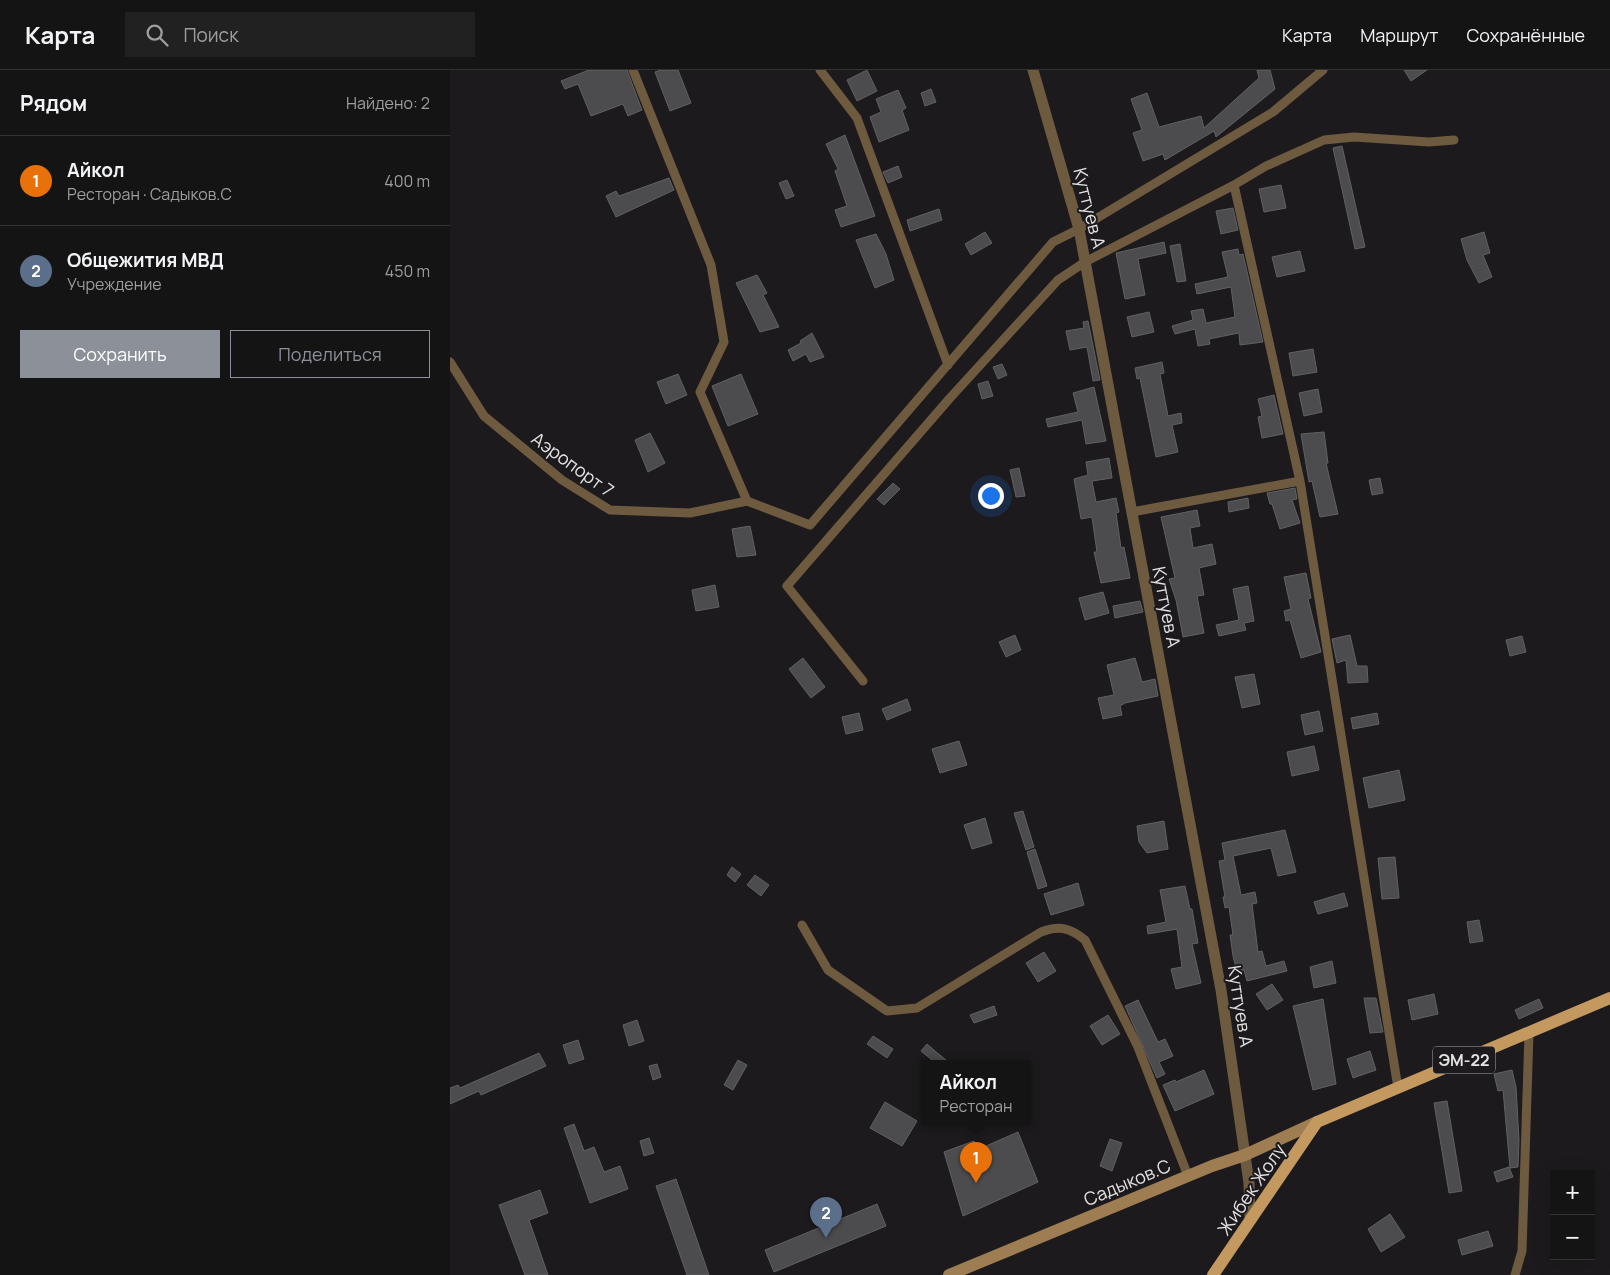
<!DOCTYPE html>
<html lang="ru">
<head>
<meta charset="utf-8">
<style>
  :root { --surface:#151415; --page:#222122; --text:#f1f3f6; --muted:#9d9ea0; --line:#343334; --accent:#8c9099 }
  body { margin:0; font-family:Manrope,sans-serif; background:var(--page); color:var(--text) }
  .controls { position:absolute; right:15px; bottom:15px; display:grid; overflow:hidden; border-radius:0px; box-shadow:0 5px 20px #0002 }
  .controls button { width:45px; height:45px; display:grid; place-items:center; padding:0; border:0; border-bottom:1px solid var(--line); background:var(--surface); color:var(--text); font:25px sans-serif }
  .you { position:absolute; left:540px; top:425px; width:18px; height:18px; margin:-12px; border:4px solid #fff; border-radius:50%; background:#1a73e8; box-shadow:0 0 0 8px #1a73e833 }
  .badge { display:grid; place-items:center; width:32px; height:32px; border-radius:50%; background:var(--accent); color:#fff; font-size:16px; font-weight:700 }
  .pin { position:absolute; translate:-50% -41px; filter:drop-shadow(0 1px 2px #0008) }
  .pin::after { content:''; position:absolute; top:26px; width:18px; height:15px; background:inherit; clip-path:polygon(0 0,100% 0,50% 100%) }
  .popup { position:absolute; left:471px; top:990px; width:110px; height:65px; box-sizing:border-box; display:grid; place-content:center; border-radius:0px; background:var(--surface); filter:drop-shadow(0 1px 4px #0005); font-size:16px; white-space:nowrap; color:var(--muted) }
  .popup b { font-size:19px; color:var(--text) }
  .popup::after { content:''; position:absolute; left:50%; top:100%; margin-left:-10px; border:10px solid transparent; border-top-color:var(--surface) }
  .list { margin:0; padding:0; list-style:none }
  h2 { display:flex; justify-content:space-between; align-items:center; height:65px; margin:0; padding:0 20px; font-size:21px }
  h2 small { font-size:16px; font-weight:400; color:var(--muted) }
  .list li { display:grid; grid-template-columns:32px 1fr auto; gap:15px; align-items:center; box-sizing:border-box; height:90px; padding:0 20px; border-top:1px solid var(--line) }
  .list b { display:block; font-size:19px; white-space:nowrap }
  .list p { margin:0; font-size:16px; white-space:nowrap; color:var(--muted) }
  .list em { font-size:16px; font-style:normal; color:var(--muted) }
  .actions { display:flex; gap:10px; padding:15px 20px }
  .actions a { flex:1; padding:11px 0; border:1px solid var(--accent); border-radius:0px; text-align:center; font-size:18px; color:var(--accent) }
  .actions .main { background:var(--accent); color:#fff }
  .icon { flex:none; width:28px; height:28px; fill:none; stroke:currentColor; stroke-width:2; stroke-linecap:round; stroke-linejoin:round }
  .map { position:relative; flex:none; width:1160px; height:1205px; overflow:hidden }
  header { display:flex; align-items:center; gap:30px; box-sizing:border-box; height:70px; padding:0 25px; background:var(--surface); border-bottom:1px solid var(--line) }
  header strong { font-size:24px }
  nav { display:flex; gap:28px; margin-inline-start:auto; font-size:18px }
  .search { width:350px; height:45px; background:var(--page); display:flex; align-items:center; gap:12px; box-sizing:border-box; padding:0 18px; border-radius:0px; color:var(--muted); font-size:19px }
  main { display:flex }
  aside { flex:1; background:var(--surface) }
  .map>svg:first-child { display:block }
</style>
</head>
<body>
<header>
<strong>Карта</strong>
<div class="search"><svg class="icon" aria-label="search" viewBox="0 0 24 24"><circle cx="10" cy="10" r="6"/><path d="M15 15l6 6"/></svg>Поиск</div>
<nav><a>Карта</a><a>Маршрут</a><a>Сохранённые</a></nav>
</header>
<main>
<aside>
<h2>Рядом<small>Найдено: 2</small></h2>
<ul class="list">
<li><span class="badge" style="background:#e8710a">1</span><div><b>Айкол</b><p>Ресторан · Садыков.С</p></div><em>400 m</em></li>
<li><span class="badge" style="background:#5c6f8a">2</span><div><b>Общежития МВД</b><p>Учреждение</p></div><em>450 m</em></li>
</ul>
<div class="actions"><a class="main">Сохранить</a><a>Поделиться</a></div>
</aside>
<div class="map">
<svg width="1160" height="1205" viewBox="0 0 1160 1205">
  <rect width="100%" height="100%" fill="#1c1a1c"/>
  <path fill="#4c4b4e" stroke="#616063" d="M139 0H177L192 40 178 46 173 34 141 46 128 14 115 19 111 11Z
    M211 0H228L241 33 220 41 205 2Z
    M417 0 427 21 407 31 397 10Z
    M807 0H820L825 19 766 67 764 61 715 90 713 84 693 91 683 63 692 60 681 29 697 23 709 57 751 46 754 58 809 8Z
    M954 0H977L961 11Z
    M481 19 486 32 475 36 471 23Z
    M448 20 456 38 452 40 459 60 429 72 420 47 431 42 426 29Z
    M395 65 425 146 391 157 385 140 397 136 385 101 388 99 376 74Z
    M892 76 915 177 905 179 883 78Z
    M448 96 452 107 438 113 433 102Z
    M219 108 224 120 166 147 156 126 166 121 169 126Z
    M337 110 344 126 336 129 329 113Z
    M831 115 836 138 814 142 809 119Z
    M783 138 788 160 771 164 766 141Z
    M489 139 492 150 460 161 457 150Z
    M535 162 542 173 521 185 515 174Z
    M1034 162 1040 183 1033 185 1042 207 1029 213 1017 190 1011 169Z
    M426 164 436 184 444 210 425 218 406 170Z
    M714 172 716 183 688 189 695 225 675 229 666 183Z
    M730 174 736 211 727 212 720 176Z
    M788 179 789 185 793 184 813 272 790 275 789 263 759 269 760 274 748 276 745 259 725 264 722 256 743 250 741 241 753 239 756 253 785 247 781 217 747 224 745 214 778 207 772 182Z
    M850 181 855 201 827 207 822 187Z
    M307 205 317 223 313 225 329 257 310 262 286 213Z
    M699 242 704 262 682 267 677 247Z
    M638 251 650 310 643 311 637 277 620 280 616 261 634 258 633 252Z
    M362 263 374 287 360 292 356 284 343 291 338 280 351 273 350 271Z
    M863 279 867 302 843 306 839 283Z
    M712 292 714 303 710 304 718 346 731 343 732 353 722 355 728 382 706 387 690 308 687 309 685 298Z
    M552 294 557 305 548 309 543 297Z
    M228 304 237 325 216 334 207 312Z
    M291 304 308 344 278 356 262 316Z
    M538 311 543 326 532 329 528 314Z
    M644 317 656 371 636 374 632 350 598 357 596 349 628 342 623 323Z
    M868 319 872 342 854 346 849 323Z
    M824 325 833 364 812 368 808 347 812 346 808 329Z
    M874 362 878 393H876L888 444 870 447 862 411 859 412 851 364Z
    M200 363 215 393 198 402 185 370Z
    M659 388 662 408 642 411 646 432 666 428 669 442 666 443 671 478 674 477 680 508 651 513 644 482H647L642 447 631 449 624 409 638 405 636 392Z
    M569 398 575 426 566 427 560 400Z
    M930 408 933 423 922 425 919 410Z
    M443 413 450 419 434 435 427 429Z
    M845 418 847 429 842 430 850 453 830 459 822 434H820L817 423Z
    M798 428 799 438 779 442 778 432Z
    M747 440 750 456 740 458 743 478 762 474 766 494 749 498 754 525 747 526 754 563 733 567 726 530 719 509 725 508 711 447Z
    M300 456 306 485 287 487 282 459Z
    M856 503 861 528 858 529 871 582 851 588 840 550 836 551 834 541 841 539 834 507Z
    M265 515 269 537 246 541 242 520Z
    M798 516 804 551 794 553 796 560 769 566 766 555 789 550 783 519Z
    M653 522 659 543 635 550 629 528Z
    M690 531 693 542 665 548 663 536Z
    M565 565 571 580 556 587 549 572Z
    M900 565 907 596H917L918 612 898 613 896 590 887 593 882 569Z
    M1072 566 1076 582 1060 586 1056 570Z
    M353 588 375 617 361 628 339 599Z
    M685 588 692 612 705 609 708 626 675 633 670 636 672 645 653 649 648 628 664 625 657 595Z
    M804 604 810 634 792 638 785 607Z
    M457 629 461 640 437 650 432 639Z
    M869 641 873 661 855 665 851 645Z
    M409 643 413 660 396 664 392 647Z
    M927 643 929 654 903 659 901 648Z
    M509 671 517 695 490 703 482 679Z
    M864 676 869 700 842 706 837 682Z
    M949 700 955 730 919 738 913 708Z
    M573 741 584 777 576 780 564 743Z
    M535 748 542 773 522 779 514 755Z
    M714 751 718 779 697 783 689 772 687 756Z
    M835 760 846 802 828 806 821 778 783 786 791 825 805 822 807 833 802 834 808 882 812 881 816 896 834 891 837 901 797 911 794 900 787 902 783 886 780 865H783L779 837 775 838 773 827H775L769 791 775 790 772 773Z
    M585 779 597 816 588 819 577 782Z
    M945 787 949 828 932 829 928 788Z
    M282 797 291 804 285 812 277 805Z
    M305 805 319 815 311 826 297 815Z
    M628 813 634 835 601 845 594 824Z
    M735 816 740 839H742L748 873 742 874 751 913 726 919 721 899 732 897 727 859 698 864 697 856 716 852 710 820Z
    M894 823 898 836 868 844 864 832Z
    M1029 850 1033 871 1020 873 1017 852Z
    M594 882 606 901 588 912 576 893Z
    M882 891 886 913 864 918 860 897Z
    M822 914 833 930 817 940 806 924Z
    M984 924 988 944 962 950 958 930Z
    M914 928H926L933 962 920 963Z
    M873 929 886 1014 863 1020 843 936Z
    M1089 929 1093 938 1069 949 1065 940Z
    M688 930 708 972 715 969 723 986 709 992 715 1004 707 1008 675 936Z
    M544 936 547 945 524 953 520 945Z
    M658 945 670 964 652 975 640 956Z
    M187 950 194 971 179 976 173 955Z
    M423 966 443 979 437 988 417 974Z
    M128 970 134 989 119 994 113 975Z
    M477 974 485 981 501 994H487L471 981Z
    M920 981 926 1000 903 1008 897 989Z
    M89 983 96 996 31 1025 29 1021 0 1034V1018L8 1015 10 1018Z
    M288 990 297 995 283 1020 274 1015Z
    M207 994 211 1007 203 1010 199 996Z
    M754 1000 764 1024 725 1041 713 1015 725 1010 726 1012Z
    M1062 1000 1066 1017 1069 1070 1068 1097 1060 1098 1053 1020 1048 1021 1044 1004Z
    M997 1031 1012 1121 999 1123 984 1033Z
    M435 1032 467 1051 452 1076 420 1058Z
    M124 1054 134 1081 144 1077 154 1102 170 1096 178 1119 140 1133 114 1058Z
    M568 1062 588 1112 513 1146 494 1082 524 1071 527 1080Z
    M199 1068 204 1083 194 1086 190 1071Z
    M660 1069 672 1073 662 1101 650 1096Z
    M1059 1097 1063 1107 1047 1112 1044 1102Z
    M226 1109 259 1205H237L206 1116Z
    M90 1120 98 1143 79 1150 98 1205H75L49 1135Z
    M427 1134 436 1156 324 1202 315 1180Z
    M940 1144 955 1167 931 1182 918 1159Z
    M1038 1161 1043 1176 1012 1185 1008 1170Z"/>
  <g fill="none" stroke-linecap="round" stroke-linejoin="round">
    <path stroke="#6e5a3f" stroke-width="9" d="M183 0 261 195 274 272 250 322 297 431 360 455 603 172 629 159 823 42 873 0
      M370 0 407 48 498 295
      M0 292 34 346 112 410 160 440 240 443 297 431
      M850 411 948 1018
      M682 442 850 411 784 115
      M413 611 337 516 500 328 608 210 635 192 784 115 816 96 874 70 904 67 979 72 1004 70
      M352 855 378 900 437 941 467 938 591 862C610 855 620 858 635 870L688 977 738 1106
      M1065 1205 1072 1181 1079 963"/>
    <path stroke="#6e5a3f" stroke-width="11" d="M583 0 629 159 771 920 799 1113 800 1150"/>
    <path stroke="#9e7d52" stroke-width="12" d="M499 1205 762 1096 795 1085 867 1052"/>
    <path stroke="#c39960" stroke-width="12" d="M763 1205 867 1052 1160 928"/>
  </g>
  <g text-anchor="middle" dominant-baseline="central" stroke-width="4" stroke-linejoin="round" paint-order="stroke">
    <rect fill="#1c1a1c" stroke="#a8a7a8" stroke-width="1" x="983" y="976.5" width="62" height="27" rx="4"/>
    <g font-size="16" font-weight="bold" fill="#e4e3e4">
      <text x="1014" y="990">ЭМ-22</text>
    </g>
    <g font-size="18" fill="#e4e3e4" stroke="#1c1a1c">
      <text transform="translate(640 138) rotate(76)">Куттуев А</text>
      <text transform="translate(123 394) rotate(36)">Аэропорт 7</text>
      <text transform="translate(717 537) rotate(79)">Куттуев А</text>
      <text transform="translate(791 936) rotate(81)">Куттуев А</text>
      <text transform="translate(677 1112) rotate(-23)">Садыков.С</text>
      <text transform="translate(801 1119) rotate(-56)">Жибек Жолу</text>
    </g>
  </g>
</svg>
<div class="controls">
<button>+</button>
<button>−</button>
</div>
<div class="you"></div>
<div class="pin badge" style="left:526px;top:1113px;background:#e8710a">1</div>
<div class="popup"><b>Айкол</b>Ресторан</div>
<div class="pin badge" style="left:376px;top:1168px;background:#5c6f8a">2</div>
</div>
</main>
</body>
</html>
